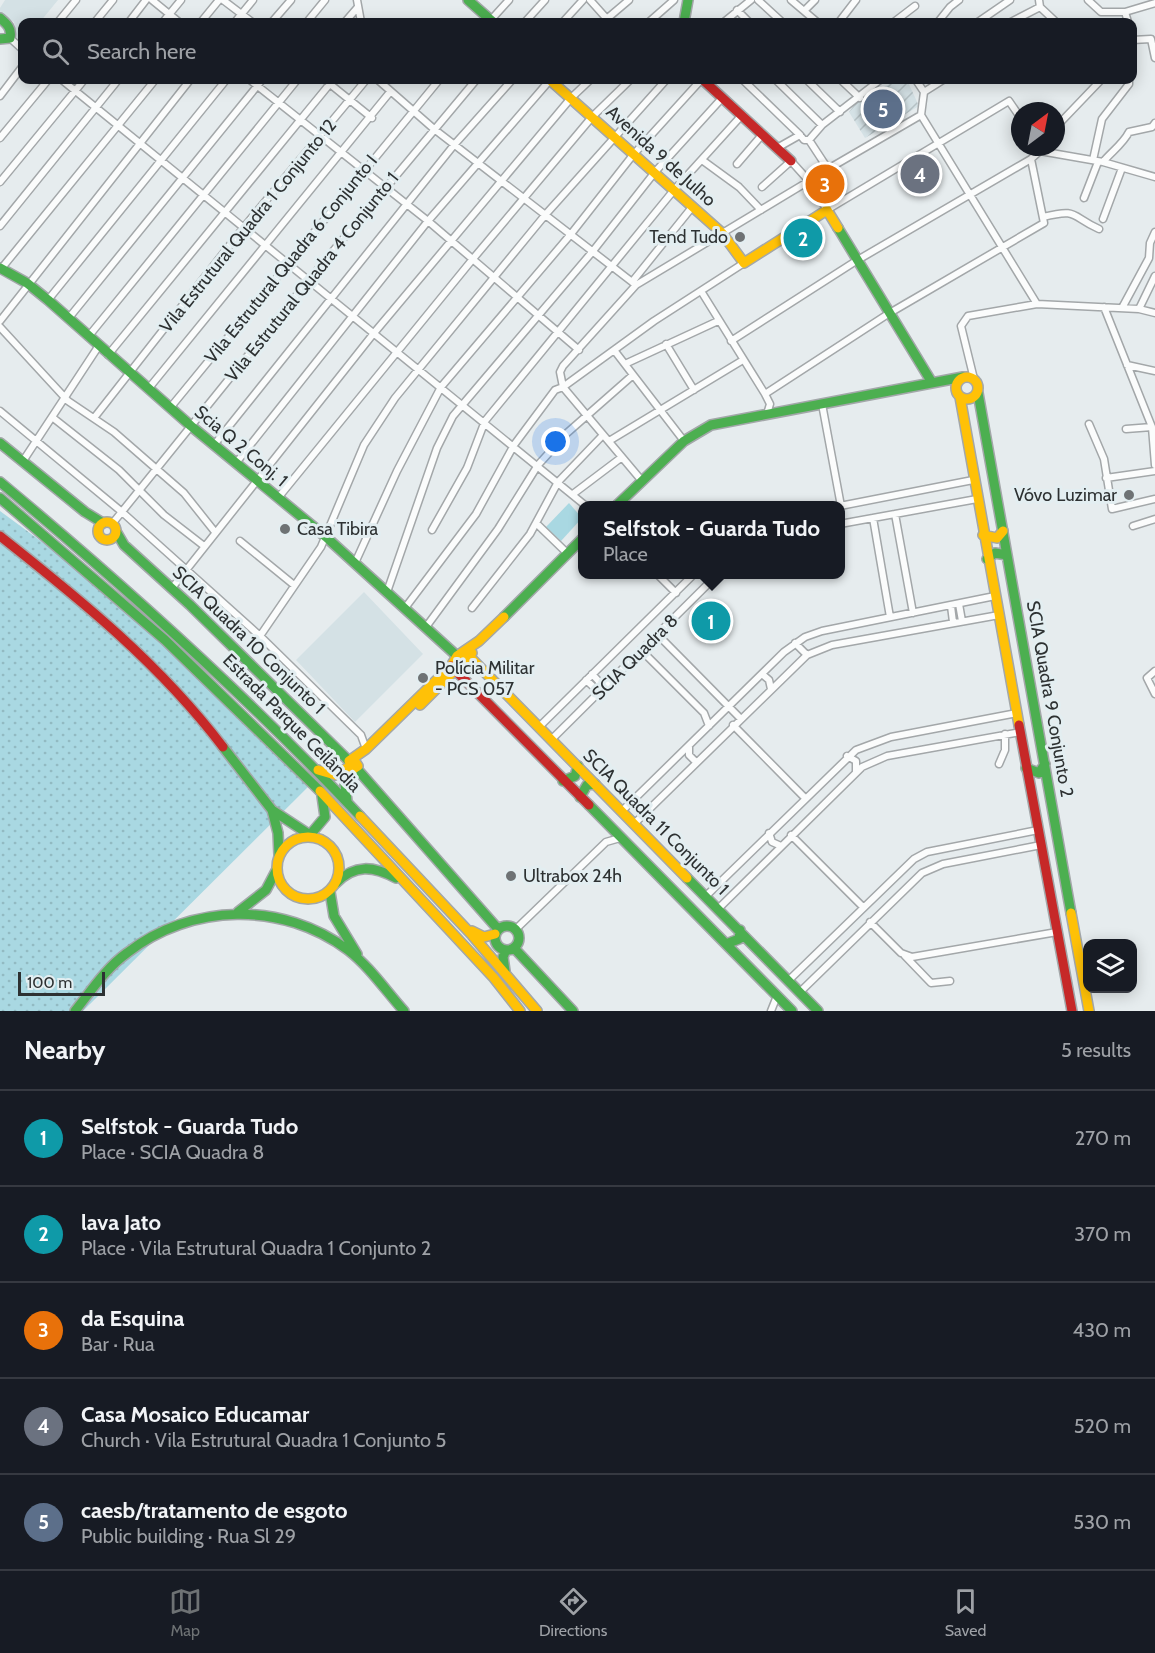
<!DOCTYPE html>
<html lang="en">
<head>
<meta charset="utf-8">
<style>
  :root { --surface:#171b24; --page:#20242c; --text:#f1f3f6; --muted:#9ea1a6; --line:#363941; --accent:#6e7274 }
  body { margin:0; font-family:Cabin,sans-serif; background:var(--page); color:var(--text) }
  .controls { position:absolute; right:18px; bottom:18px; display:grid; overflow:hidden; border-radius:12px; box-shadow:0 3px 15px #0003 }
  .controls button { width:54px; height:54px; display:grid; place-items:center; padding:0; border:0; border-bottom:2px solid var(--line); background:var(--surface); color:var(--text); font:30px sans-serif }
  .compass { position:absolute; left:1011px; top:102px; width:54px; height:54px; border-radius:50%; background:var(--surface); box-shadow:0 3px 15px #0003; rotate:32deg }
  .scale { position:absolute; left:18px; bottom:15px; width:87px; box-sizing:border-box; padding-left:6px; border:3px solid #2d3132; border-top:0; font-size:16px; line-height:21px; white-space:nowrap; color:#2d3132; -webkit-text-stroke:4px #e3eef1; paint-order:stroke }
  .you { position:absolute; left:556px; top:442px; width:21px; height:21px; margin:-15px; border:4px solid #fff; border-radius:50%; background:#1a73e8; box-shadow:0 0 0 9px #1a73e833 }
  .badge { display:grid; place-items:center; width:39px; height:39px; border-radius:50%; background:var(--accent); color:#fff; font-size:20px; font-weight:700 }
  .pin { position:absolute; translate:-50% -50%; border:3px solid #fff; box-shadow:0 2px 6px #0006 }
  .popup { position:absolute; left:578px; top:501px; width:267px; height:78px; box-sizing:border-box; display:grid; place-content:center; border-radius:12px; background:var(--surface); filter:drop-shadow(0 2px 4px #0005); font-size:20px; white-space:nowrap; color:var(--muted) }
  .popup b { font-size:22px; color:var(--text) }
  .popup::after { content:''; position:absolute; left:50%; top:100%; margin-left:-12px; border:12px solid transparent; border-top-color:var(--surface) }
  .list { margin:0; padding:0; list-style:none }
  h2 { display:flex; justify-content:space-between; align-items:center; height:78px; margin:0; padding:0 24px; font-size:26px }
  h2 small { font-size:20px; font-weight:400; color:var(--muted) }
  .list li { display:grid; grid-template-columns:39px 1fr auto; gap:18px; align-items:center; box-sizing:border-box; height:96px; padding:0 24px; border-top:2px solid var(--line) }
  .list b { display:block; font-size:22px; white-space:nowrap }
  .list p { margin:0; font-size:20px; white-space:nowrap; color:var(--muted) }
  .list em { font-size:20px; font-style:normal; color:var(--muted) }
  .icon { flex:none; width:33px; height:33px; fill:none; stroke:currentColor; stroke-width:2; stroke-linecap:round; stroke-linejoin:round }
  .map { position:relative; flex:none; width:1155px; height:1011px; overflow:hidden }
  .search { position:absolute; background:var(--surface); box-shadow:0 3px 15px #0003; left:18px; right:18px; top:18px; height:66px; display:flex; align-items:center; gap:15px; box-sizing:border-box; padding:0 21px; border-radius:12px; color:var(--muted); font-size:22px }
  .sheet { height:558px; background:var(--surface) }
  nav { display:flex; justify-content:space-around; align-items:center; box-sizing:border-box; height:84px; border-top:2px solid var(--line); background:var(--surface); font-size:16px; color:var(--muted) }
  nav a { display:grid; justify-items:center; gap:3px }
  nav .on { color:var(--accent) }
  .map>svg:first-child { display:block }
</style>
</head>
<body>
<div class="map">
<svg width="1155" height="1011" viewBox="0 0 1155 1011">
  <defs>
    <pattern id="industrial-furrows" width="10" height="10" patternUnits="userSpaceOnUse" patternTransform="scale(1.5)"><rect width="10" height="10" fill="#d4e1e5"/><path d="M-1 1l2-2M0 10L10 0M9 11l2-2" fill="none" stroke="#b6c2c5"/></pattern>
    <pattern id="green-dots" width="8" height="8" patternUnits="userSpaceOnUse" patternTransform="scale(1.5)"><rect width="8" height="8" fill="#a9d8e2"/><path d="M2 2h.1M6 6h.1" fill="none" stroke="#92bac2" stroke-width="1.8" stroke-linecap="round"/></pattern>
  </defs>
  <rect width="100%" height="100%" fill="#e6ecee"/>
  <path fill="#d4e1e5" d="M5 0H58L40 22H22V44L17 38 14 22 0 14V8Z
    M364 592 423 654 355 722 296 660Z"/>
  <path fill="url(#industrial-furrows)" d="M896 80H907L919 106 865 138 849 112 855 104Z"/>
  <path fill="url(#green-dots)" d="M0 511 110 592 316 779 83 1011H0Z"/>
  <path fill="#a9d8e2" d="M569 503 582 518 561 541 546 527Z"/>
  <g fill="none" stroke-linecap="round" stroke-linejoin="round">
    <g stroke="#a3a7a9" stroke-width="9">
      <path id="street" d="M152 0 179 22
        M223 0 252 22
        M357 0 361 22
        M590 0 607 19
        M758 0 782 22
        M791 0 817 22
        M1039 0 1040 7 1056 22
        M1088 0 1101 12H1125L1155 3
        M737 10 749 22
        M804 11 815 0
        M1125 12 1128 22
        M58 22 76 0
        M95 22 113 0
        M129 22 146 0
        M163 22 181 0
        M201 22 219 0
        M235 22 253 0
        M272 22 291 0
        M307 22 325 0
        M345 22 358 7
        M489 22 509 0
        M525 22 545 0
        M563 22 583 0
        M603 22 629 0
        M649 22 674 0
        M724 22 751 0
        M839 22 856 0
        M894 22 915 6
        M938 22 950 7 959 0
        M978 22 1010 0
        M1011 22 1040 7
        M10 38 22 49
        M1132 40 1151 39 1155 58
        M62 80 586 506
        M250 80 428 221 579 350
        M325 80 372 118
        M378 80 434 129 636 285
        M743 80 800 135
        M776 80 822 125
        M807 80 840 112
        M841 80 860 98
        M916 80 924 92
        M924 92 943 80
        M0 96 22 67
        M921 115 1037 304
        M921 115 924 92
        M1056 127 1101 80
        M0 138 48 80
        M809 140 822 125 880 80
        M777 148 800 135 804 140H809L828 169 921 115
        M1040 151 1103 162 1155 177
        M702 160 739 187 761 210
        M1093 160 1102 119 1129 84V80
        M1103 162C1111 152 1123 144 1129 132L1152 127 1155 123
        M737 164 762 135
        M0 182 84 80
        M762 187 791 161 809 181 827 210 1009 101 1020 117
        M1084 198 1098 162
        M1043 217C1079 208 1070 216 1099 229
        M1103 219 1122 168
        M0 226 118 80
        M1 269 155 80
        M632 282 693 206
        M701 291 765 394 770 404 767 414
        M48 300 226 80
        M1104 307 1152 427 1155 465
        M1122 308 1149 258 1150 243 1155 232
        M1139 309 1155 276
        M68 319 262 80
        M0 321 190 80
        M0 327 68 401 114 432 184 493 215 532
        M88 337 297 80
        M731 341 856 261 1031 159
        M666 344 694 390
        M614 350 684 441
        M108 355 333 80
        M625 364 718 321
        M1127 365 1155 371
        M974 379 961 326 968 316 1037 304 1139 309 1155 313
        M149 388 390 92
        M765 394 888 314 1044 223 1031 159 1040 151 1039 147
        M822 404 841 506
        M170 408 439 80
        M0 411 122 512 260 636 361 735 366 749
        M52 417 119 470 164 515 204 546
        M94 418 244 227 366 80
        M1089 424 1104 459 1112 509 1155 499
        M1126 429 1152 427
        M609 441 743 360
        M214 445 454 145 512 80
        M23 461 98 347
        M236 463 428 221 550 80
        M1106 478 1155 471
        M642 481 563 387 560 372 563 366 636 285 809 181
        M573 494 622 457
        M278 498 472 260 592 117 630 80
        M840 506 973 480
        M895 514 913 613
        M873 518 890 617
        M112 524 308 281 476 80
        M537 524 568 554
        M840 524 977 499
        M1133 526 1155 519
        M432 530 467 468 485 421 674 190 742 115
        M240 541 294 585
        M355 563 397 471 441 387 571 234 633 155 701 80
        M657 574 676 593
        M172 588 374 333 571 98 590 80
        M387 592 437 448 453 416 593 251 655 172 723 97
        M959 604 962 621
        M951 606 953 622
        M405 608 476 514 514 445 555 390 563 387 654 321 744 263
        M472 608 530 534 558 482 603 435
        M426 627 498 529 538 465 567 433 633 375
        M658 635 740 718
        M260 636 321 547 364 445 395 398 546 214 666 80
        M795 643 807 655
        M641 650 704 713 709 726
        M1155 671 1147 678 1155 694
        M592 674 604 687
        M762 674 769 680 771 689
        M586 680 599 692
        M733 725 805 798
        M539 727 694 574
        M552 739 718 574
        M689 747V755L696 762
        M847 756 856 761V771
        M999 764 1005 750V734
        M622 811 784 652 805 637 822 631 995 596
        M634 824 807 655 832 645 999 615
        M769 833 772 842 781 846
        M791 835 863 907
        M706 896 856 750 891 737 1017 713
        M719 908 862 767 887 756 1021 732
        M870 922 901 953 912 957 1057 932
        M515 930 606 842 620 838
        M905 956 931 983 950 981
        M788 981 914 859 927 852 1038 830
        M800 992 922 873 943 864 1041 845
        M771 1011 777 996"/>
    </g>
    <g stroke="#a3a7a9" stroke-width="12">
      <path id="fast" d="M468 0 493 22
        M0 18C7 24 12 28 10 38L0 39
        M684 22 688 0
        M838 228 931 381
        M0 268 27 283 48 300 191 426 326 537 457 656
        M978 393 1071 913
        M0 443 85 512 103 523
        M0 482C126 587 248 697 360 816
        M0 498 165 640 320 791
        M616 506 684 441 711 425 963 377
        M117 533 124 545 190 605 349 761
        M987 559 995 553 1007 555
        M504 617 582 539
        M223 747 272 810 278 833 279 855
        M1026 768 1039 773 1045 764
        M357 769 498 929
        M563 781 575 776 578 766
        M580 797 587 785 595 784
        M347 801 345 784 352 770
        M589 805 792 1011
        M272 810 310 835
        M310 835 325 817 322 796
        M687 878 818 1011
        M336 883C355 864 373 866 396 878
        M330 892 334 916 357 954
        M238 912 266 890 276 871
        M495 938a12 12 0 1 1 24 0a12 12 0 1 1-24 0Z
        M726 944 739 939 740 930
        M514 948 573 1011
        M505 971 503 957 506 950
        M75 1011C91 991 106 968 127 953 191 903 283 901 348 950 370 967 386 991 404 1011"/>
    </g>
    <g stroke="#a3a7a9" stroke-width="12">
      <path id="slow" d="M550 80 722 233 744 263 827 210 838 228
        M956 388a11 11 0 1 1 22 0a11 11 0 1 1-22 0Z
        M960 397 1019 725
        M98 531a9 9 0 1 1 18 0a9 9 0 1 1-18 0Z
        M983 535 997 538 1003 531
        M465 652 687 878
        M420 705 472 653
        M354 760 358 766 352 770 349 761 366 749 451 666 457 656 479 641 504 617
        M318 770 335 775 349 767
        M320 791 494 978 520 1011
        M360 816 472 935 537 1011
        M277 868a31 31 0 1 1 62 0a31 31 0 1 1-62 0Z
        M1071 913 1089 1011
        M472 931 484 937 495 934"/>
    </g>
    <g stroke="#a3a7a9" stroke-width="12">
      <path id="jam" d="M703 80 791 161
        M0 536C81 600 160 664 223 747
        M451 666 589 805
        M1019 725 1072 1011"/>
    </g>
    <use href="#street" stroke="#fbfcfc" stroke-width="6"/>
    <use href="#fast" stroke="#4caf50" stroke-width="9"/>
    <use href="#slow" stroke="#ffc107" stroke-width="9"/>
    <use href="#jam" stroke="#c62828" stroke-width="9"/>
  </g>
  <g fill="#6e7274" stroke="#e3eef1" stroke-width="2">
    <circle cx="740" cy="237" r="6"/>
    <circle cx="1129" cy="495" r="6"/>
    <circle cx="285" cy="529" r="6"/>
    <circle cx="423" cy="678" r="6"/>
    <circle cx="511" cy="876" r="6"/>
  </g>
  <g text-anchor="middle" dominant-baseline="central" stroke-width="6" stroke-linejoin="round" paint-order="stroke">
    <g font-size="18" fill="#2d3132" stroke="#e3eef1">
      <text transform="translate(661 156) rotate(42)">Avenida 9 de Julho</text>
      <text transform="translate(248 226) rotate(-51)">Vila Estrutural Quadra 1 Conjunto 12</text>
      <text transform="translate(291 259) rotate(-51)">Vila Estrutural Quadra 6 Conjunto I</text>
      <text transform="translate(312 277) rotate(-51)">Vila Estrutural Quadra 4 Conjunto 1</text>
      <text transform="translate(241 446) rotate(40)">Scia Q 2 Conj. 1</text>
      <text transform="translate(249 640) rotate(44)">SCIA Quadra 10 Conjunto 1</text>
      <text transform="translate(635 657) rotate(-45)">SCIA Quadra 8</text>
      <text transform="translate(1050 699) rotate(80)">SCIA Quadra 9 Conjunto 2</text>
      <text transform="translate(292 723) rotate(45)">Estrada Parque Ceilândia</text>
      <text transform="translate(656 822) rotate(45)">SCIA Quadra 11 Conjunto 1</text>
    </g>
    <g font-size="18" fill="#2d3132" stroke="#e3eef1" text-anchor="start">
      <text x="728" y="237" text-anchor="end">Tend Tudo</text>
      <text x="1117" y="495" text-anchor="end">Vóvo Luzimar</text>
      <text x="297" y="529">Casa Tibira</text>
      <text x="435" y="668">Polícia Militar<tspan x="435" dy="21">- PCS 057</tspan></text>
      <text x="523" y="876">Ultrabox 24h</text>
    </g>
  </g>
</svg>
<div class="controls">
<button><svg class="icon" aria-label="layers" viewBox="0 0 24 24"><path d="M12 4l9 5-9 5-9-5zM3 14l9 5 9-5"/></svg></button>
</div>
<svg class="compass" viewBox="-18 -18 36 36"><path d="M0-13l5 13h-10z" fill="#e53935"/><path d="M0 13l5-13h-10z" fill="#9ea1a6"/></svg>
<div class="scale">100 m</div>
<div class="you"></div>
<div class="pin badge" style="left:711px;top:621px;background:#0f9aa8">1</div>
<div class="popup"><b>Selfstok - Guarda Tudo</b>Place</div>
<div class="pin badge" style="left:803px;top:238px;background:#0f9aa8">2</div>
<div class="pin badge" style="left:825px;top:184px;background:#e8710a">3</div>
<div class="pin badge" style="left:920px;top:174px;background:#6b7280">4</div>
<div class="pin badge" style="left:883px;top:109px;background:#5c6f8a">5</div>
<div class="search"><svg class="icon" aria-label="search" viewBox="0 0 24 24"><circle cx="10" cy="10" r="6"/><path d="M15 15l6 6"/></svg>Search here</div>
</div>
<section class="sheet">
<h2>Nearby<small>5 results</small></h2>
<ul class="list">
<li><span class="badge" style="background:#0f9aa8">1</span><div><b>Selfstok - Guarda Tudo</b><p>Place · SCIA Quadra 8</p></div><em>270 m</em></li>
<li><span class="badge" style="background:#0f9aa8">2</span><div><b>lava Jato</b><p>Place · Vila Estrutural Quadra 1 Conjunto 2</p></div><em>370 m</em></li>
<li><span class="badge" style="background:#e8710a">3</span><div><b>da Esquina</b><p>Bar · Rua</p></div><em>430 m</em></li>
<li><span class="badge" style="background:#6b7280">4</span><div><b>Casa Mosaico Educamar</b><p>Church · Vila Estrutural Quadra 1 Conjunto 5</p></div><em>520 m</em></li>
<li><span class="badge" style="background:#5c6f8a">5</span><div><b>caesb/tratamento de esgoto</b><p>Public building · Rua Sl 29</p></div><em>530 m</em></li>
</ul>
</section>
<nav>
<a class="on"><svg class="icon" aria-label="map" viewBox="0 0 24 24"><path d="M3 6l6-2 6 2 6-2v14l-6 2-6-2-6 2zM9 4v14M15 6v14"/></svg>Map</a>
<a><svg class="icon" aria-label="directions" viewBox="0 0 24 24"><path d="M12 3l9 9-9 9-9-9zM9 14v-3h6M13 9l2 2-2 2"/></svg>Directions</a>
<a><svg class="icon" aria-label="saved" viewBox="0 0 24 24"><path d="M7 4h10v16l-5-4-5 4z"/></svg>Saved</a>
</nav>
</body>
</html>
